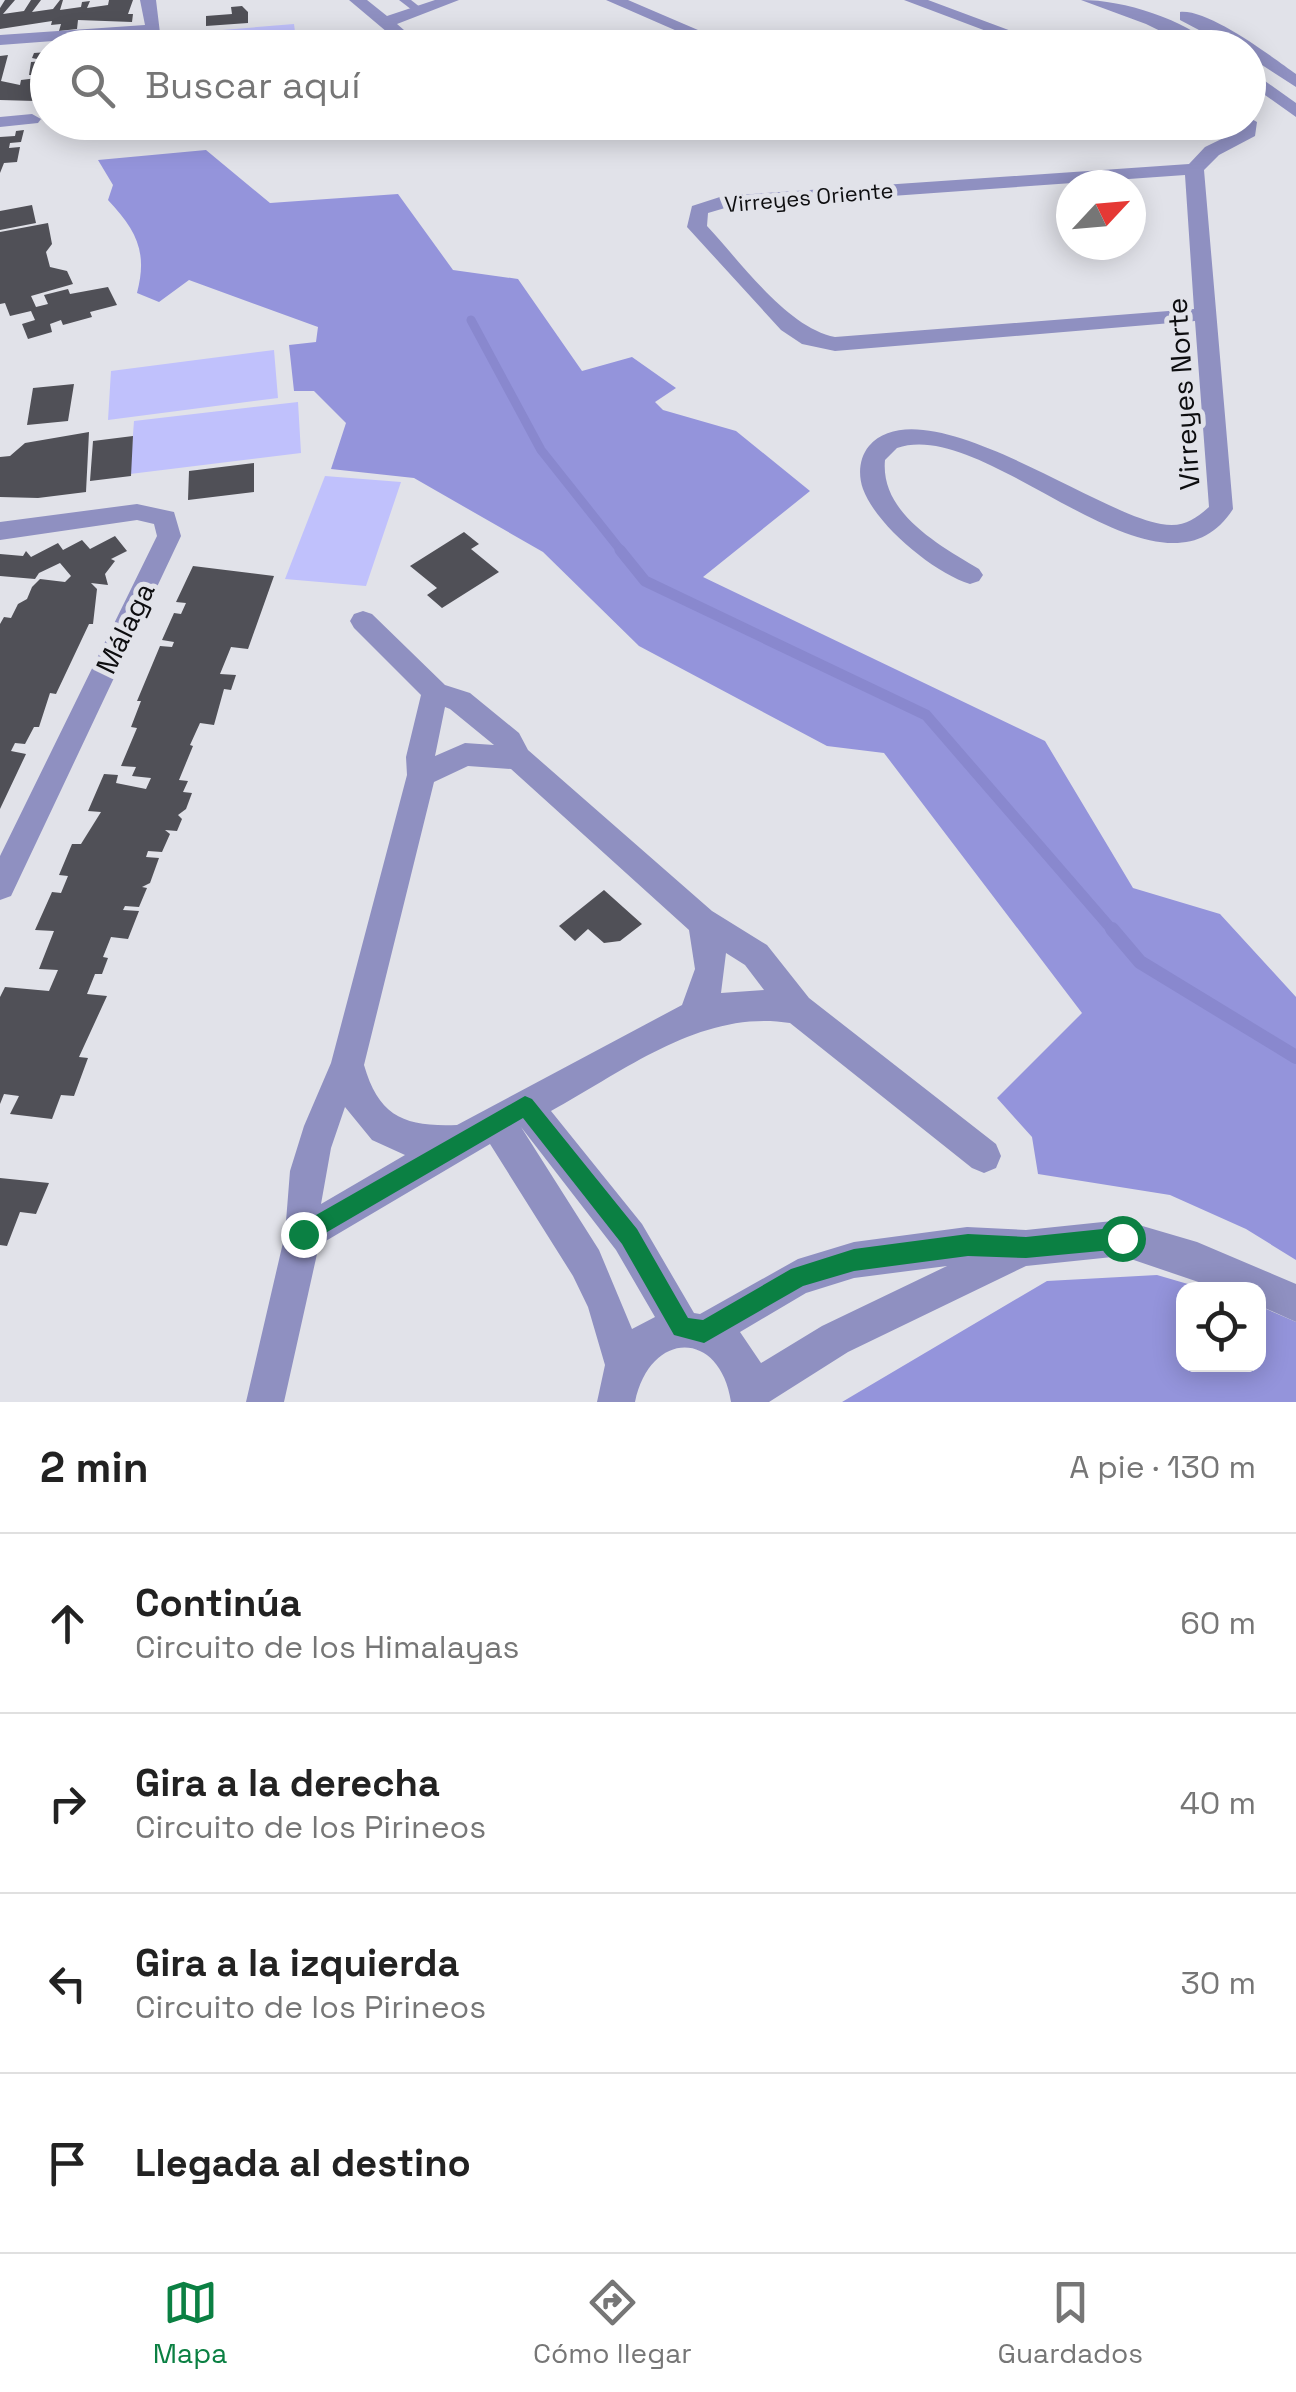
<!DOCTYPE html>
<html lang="es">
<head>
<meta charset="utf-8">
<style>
  :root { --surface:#fff; --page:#f6f6f6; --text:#222; --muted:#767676; --line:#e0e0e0; --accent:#0b8043 }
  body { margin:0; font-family:"Space Grotesk",sans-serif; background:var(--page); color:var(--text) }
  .controls { position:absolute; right:30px; bottom:30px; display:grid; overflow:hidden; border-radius:20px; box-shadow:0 5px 25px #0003 }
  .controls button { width:90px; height:90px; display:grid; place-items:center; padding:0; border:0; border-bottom:2px solid var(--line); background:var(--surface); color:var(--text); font:50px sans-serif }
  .compass { position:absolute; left:1056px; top:170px; width:90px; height:90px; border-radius:50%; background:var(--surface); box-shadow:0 5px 25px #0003; rotate:64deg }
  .stop { position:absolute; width:30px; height:30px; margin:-22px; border:8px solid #0b8043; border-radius:50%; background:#fff }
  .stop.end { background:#0b8043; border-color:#fff; box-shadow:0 2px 10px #0008 }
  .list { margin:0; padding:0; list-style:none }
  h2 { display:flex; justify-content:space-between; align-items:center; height:130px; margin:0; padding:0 40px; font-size:42px }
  h2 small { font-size:32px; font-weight:400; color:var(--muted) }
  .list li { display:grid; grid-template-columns:65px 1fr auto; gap:30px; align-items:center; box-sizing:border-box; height:180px; padding:0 40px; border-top:2px solid var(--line) }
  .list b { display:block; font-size:38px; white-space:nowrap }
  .list p { margin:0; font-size:32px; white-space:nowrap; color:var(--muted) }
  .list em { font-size:32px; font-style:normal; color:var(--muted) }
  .icon { flex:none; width:55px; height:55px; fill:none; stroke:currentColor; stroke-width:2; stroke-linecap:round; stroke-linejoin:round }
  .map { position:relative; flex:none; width:1296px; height:1402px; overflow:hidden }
  .search { position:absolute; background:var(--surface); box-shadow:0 5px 25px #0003; left:30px; right:30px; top:30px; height:110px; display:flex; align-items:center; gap:25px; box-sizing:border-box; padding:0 35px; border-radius:55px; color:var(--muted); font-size:38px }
  .sheet { height:850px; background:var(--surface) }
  nav { display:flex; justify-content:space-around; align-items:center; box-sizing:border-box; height:140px; border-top:2px solid var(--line); background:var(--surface); font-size:28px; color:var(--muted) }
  nav a { display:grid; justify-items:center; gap:5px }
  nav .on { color:var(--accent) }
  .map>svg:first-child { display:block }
</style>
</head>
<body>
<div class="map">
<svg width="1296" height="1402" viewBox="0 0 1296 1402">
  <rect width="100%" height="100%" fill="#e1e2e9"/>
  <path fill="#c0c1fc" d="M294 24 297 47H184L185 33Z
    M274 350 278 398 108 420 111 371Z
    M298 402 301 453 130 474 134 421Z
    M325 476 401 482 366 586 285 579Z"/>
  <path fill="#9494db" d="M206 150 270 203 398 194 453 270 518 279 582 371 632 357 676 388 655 402 663 410 736 431 810 491 703 577 1045 741 1133 888 1220 914 1296 997V1260L1246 1229 1170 1195 1038 1174 1032 1137 997 1098 1082 1013 884 753 827 746 639 646 543 552 414 478 331 469 346 423 314 391H294L289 345 316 342 318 327 189 280 159 302 137 293C148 251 136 230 108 200L113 185 98 160Z
    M1157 1275 1205 1289 1184 1290V1364H1258L1259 1306 1296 1322V1402H842L1047 1281Z"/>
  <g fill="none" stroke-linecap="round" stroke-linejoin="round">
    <path stroke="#8988ce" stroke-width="9" d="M471 320 541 450 622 552"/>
    <path stroke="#8988ce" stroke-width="11" d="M620 550 645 581 926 715 1114 932"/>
    <path stroke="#8988ce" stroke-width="14" d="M1112 929 1140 962 1296 1057"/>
  </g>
  <path fill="#505057" d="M5 0H15L3 14 24 11 31 0H41L32 12 53 9 60 0H63L60 10 81 7 82 2 90 1 87 8 108 5 109 0H133L128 14H133L132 22 78 20 77 29 59 31 61 24 51 25 52 21 0 29V8Z
    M242 6 248 12V23L206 26V16L232 14 231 7Z
    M48 52V75H29L31 62 46 61 32 58 34 53Z
    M8 55 1 81 20 85 21 80 37 78 35 101 0 100V56Z
    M24 130 21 142 10 143 9 148 20 147 17 162 4 163 0 173V137L15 136 16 131Z
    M32 205 36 223 0 230V211Z
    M48 223 52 244 46 252 50 267 67 271 73 284 31 296 36 307 48 304 44 295 68 289 70 294 108 287 117 305 90 312 92 317 63 325 61 320 50 324 52 332 28 339 22 324 35 320 31 311 10 316 5 303 0 304V232Z
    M74 384 68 421 27 425 33 388Z
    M89 432 86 492 38 498 0 497V457L10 456 25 443Z
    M133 436 131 476 90 481 93 441Z
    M254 463V492L188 500 189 471Z
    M464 532 479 544 471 549 499 572 442 608 427 595 437 588 410 566Z
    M115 536 127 551 111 559 115 561 105 574 108 585 91 583 97 589 93 624H89L56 694 50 693 39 727H34L25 744 15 743 11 751 26 754 0 809V624L4 617 11 618 18 604 27 599 32 587 40 579 65 582 71 576 60 563 39 573 35 579 0 576V554L23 556 26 551 31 557 58 543 63 550 82 540 90 549Z
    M193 566 274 576 248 649 231 647 220 674 236 675 231 690 224 689 214 725 200 723 190 745 193 746 179 780 188 781 183 792 192 793 186 809 178 815 182 819 177 831 165 830 170 834 162 852 148 851 146 857 159 858 150 883 142 887 147 888 139 907 125 906 123 910 139 911 128 939 111 937 103 957 108 958 102 974H95L87 994 107 996 79 1057 88 1058 74 1096 61 1095 52 1119 10 1114 19 1096 4 1094 0 1104V997L5 987 49 991 58 970 39 969 54 931 35 930 52 892 61 893 68 876 59 875 72 844H81L101 812 88 811 104 774 118 775 116 783 146 789 151 778 132 776 136 767 121 766 137 728 131 727 141 701H137L160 646 172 647 174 642 162 640 174 613 181 614 186 603 176 602Z
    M604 890 642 924 620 941 604 943 588 929 575 941 559 926Z
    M0 1178 49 1183 36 1214 20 1212 7 1246 0 1245Z"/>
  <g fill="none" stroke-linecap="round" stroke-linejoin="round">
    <path fill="#8f90c1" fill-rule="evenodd" d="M399 0H411L425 11 416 13Z"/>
    <path fill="#8f90c1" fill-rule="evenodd" d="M140 0H156L160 33 0 45V35L145 25Z
      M349 0H367L387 16 435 0H459L397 24 425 48H406Z
      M606 0H628L740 48H716Z
      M904 0H928L1057 48H1031Z
      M1081 0C1125 0 1183 19 1217 48H1195L1146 24Z
      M1180 12C1209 9 1272 57 1296 74V87L1248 56V48H1233L1180 20Z
      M1248 69 1296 103V117L1248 83Z
      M32 114 41 119 38 123 0 127V117Z
      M1248 117 1257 122 1255 136 1219 155 1204 170 1233 509C1161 622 989 415 897 448L885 460C880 513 939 545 979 569L983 575 979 581 970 584C934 573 876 525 863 489 858 475 859 458 869 446 923 384 1097 514 1161 524 1183 528 1194 520 1209 507L1195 321 835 351 802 344 781 330 687 227 692 206 723 196 1189 164 1205 147 1240 130 1239 122H1248ZM1185 175 1194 309 835 337C787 328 740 261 707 226L708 213 725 208Z
      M137 504 174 512 181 536 11 896 0 900V856L157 536 154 524 137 520 0 540V522Z
      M363 611 372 614 445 685 470 693 519 733 528 750 712 911 767 945 809 998 996 1144 1001 1156 996 1168 984 1173 972 1168 790 1023C702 1009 626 1070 551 1111L642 1224 694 1313 700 1314 798 1259 854 1242 967 1227 1026 1230 1122 1220 1197 1242 1296 1284V1322L1258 1305V1290H1222L1122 1256 1026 1266 848 1352 769 1402H731C720 1329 650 1330 635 1402H597L605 1365 588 1307 573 1276 490 1144 319 1245 284 1402H246L285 1234 290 1171 304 1126 331 1063 407 775 406 757 421 695 354 628 350 621 354 614ZM445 707 450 709 494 745 465 743 435 756ZM468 766 511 769 689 930 695 969 682 1005 457 1125C405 1127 379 1117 364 1065L434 782ZM726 953 745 965 764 990 721 993ZM345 1107 372 1140 405 1155 321 1204 331 1148ZM521 1127 616 1250 655 1317 632 1329 599 1250ZM947 1266 822 1326 761 1363 740 1332 806 1293 854 1278Z"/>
  </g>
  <path fill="#0b8043" d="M525 1096 532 1099 637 1229 688 1318 703 1320 791 1269 854 1249 968 1234 1026 1237 1122 1227 1130 1230 1133 1238 1130 1246 1122 1249 1026 1258 968 1256 854 1271 803 1286 704 1343 674 1335 622 1244 523 1118 310 1242 303 1245 295 1242 292 1234 295 1227Z"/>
  <g text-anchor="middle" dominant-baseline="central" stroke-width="10" stroke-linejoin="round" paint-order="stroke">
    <g font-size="22" fill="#0d0d0f" stroke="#e1e2e9">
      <text transform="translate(809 197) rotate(-5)">Virreyes Oriente</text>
    </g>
    <g font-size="28" fill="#0d0d0f" stroke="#e1e2e9">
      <text transform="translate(1183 394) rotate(-94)">Virreyes Norte</text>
      <text transform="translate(125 628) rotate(-64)">Málaga</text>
    </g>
  </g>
</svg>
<div class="controls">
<button><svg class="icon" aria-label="locate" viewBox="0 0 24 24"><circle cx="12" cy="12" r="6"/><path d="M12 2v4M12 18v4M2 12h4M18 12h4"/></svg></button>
</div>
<svg class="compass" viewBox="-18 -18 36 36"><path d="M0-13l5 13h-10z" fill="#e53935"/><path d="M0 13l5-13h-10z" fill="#767676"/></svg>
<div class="stop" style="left:1122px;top:1238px"></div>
<div class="stop end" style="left:303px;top:1234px"></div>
<div class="search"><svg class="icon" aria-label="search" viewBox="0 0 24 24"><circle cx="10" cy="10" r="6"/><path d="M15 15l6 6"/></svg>Buscar aquí</div>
</div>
<section class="sheet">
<h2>2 min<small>A pie · 130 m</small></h2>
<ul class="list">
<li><svg class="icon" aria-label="ahead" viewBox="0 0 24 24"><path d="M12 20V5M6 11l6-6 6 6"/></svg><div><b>Continúa</b><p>Circuito de los Himalayas</p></div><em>60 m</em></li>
<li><svg class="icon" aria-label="right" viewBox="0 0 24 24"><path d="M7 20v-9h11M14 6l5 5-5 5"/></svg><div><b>Gira a la derecha</b><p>Circuito de los Pirineos</p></div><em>40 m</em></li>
<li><svg class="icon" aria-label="left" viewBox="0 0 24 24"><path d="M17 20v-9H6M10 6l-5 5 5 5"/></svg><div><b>Gira a la izquierda</b><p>Circuito de los Pirineos</p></div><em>30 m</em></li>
<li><svg class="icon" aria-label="arrive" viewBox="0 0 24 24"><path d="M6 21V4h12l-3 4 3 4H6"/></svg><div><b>Llegada al destino</b></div></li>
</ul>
</section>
<nav>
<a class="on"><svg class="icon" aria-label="map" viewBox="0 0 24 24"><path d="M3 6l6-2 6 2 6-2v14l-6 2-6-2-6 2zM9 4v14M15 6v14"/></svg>Mapa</a>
<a><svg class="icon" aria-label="directions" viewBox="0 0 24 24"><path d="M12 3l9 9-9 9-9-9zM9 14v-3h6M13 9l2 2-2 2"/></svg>Cómo llegar</a>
<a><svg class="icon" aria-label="saved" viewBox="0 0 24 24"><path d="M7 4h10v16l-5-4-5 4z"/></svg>Guardados</a>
</nav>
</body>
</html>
